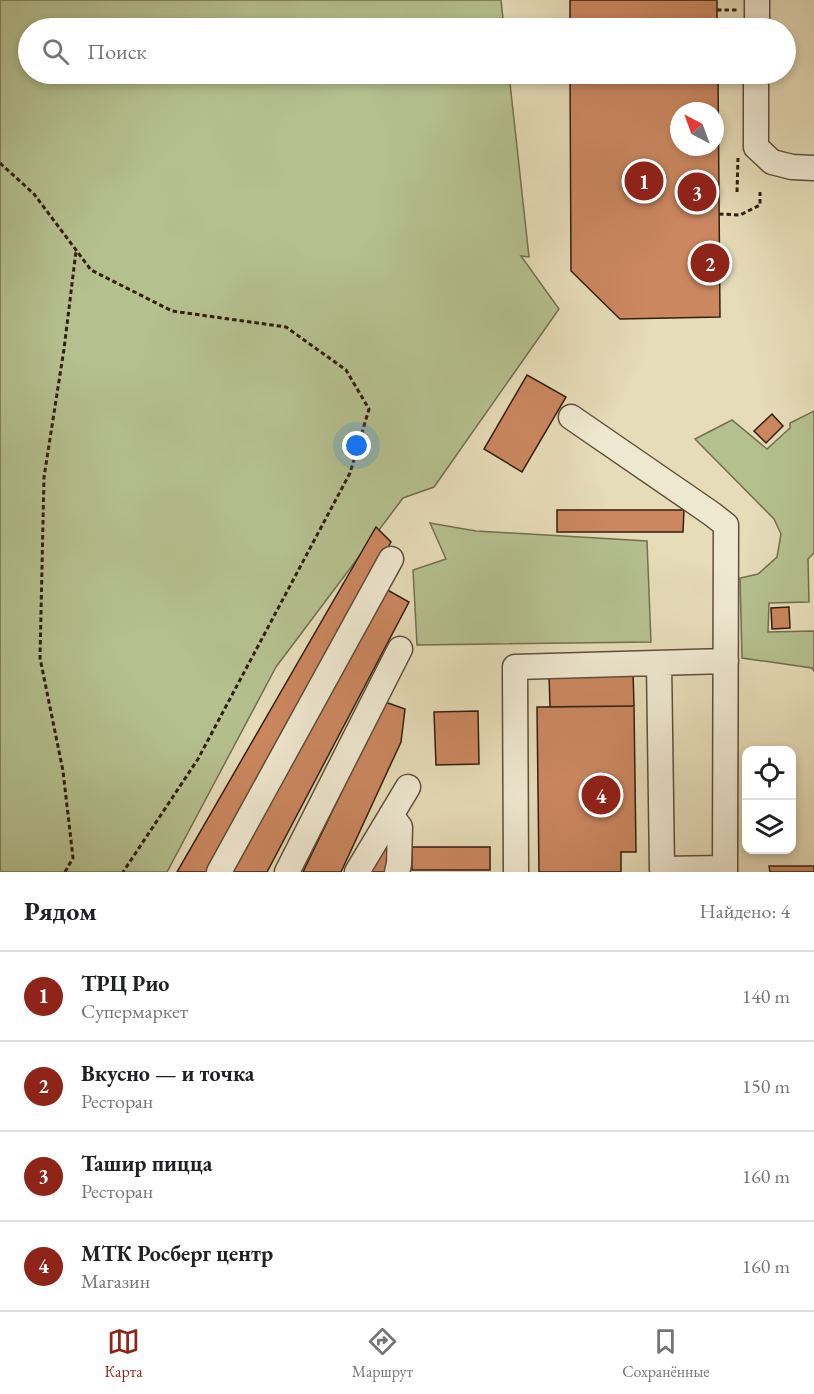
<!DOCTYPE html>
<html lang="ru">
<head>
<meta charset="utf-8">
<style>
  :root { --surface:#fff; --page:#f6f6f6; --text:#202124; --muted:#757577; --line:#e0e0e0; --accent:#8f2418 }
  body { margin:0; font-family:"EB Garamond",serif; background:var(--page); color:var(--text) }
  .controls { position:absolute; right:18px; bottom:18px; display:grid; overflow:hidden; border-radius:12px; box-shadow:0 3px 9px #0003 }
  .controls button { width:54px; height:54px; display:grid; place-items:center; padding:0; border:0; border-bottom:2px solid var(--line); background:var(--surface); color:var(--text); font:30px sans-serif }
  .compass { position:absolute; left:670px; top:102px; width:54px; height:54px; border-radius:50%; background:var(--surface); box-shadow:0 3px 9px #0003; rotate:319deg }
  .you { position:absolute; left:357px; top:446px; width:21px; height:21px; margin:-15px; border:4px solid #fff; border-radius:50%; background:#1a73e8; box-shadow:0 0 0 9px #1a73e833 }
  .badge { display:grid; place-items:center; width:39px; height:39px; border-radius:50%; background:var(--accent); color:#fff; font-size:20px; font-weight:700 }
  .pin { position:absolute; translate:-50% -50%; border:3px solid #fff; box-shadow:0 2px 6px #0006 }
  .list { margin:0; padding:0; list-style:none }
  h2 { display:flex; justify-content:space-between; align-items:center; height:78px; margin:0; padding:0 24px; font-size:26px }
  h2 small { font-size:20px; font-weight:400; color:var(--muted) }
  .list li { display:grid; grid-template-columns:39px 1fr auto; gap:18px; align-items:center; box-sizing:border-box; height:90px; padding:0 24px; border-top:2px solid var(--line) }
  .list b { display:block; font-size:22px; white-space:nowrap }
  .list p { margin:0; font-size:20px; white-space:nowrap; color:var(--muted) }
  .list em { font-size:20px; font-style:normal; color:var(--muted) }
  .icon { flex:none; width:33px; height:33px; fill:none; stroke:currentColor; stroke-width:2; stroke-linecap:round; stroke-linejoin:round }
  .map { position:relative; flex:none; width:814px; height:872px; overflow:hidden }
  .search { position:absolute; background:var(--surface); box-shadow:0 3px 9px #0003; left:18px; right:18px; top:18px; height:66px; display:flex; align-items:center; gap:15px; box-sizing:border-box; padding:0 21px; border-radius:33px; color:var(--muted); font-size:22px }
  .sheet { height:438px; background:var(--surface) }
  nav { display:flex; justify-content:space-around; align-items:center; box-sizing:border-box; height:84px; border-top:2px solid var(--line); background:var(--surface); font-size:16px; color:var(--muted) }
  nav a { display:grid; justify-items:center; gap:3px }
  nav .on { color:var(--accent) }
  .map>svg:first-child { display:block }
</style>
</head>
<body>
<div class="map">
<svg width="814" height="872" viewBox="0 0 814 872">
  <rect width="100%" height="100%" fill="#e6dcb8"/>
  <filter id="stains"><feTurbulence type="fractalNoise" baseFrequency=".00333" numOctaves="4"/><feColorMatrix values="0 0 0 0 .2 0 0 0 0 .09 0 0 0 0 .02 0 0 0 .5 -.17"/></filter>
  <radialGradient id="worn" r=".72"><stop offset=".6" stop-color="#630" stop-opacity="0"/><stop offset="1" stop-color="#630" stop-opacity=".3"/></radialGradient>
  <path fill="#b5c08f" stroke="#746f50" stroke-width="1.5" d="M0 0H501L504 28H28V74H509L529 257 521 256 559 309 434 487 403 498 276 667 167 872H0Z
    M814 411V553L808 559 809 602 769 603 768 632 814 631V671L812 668 742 658 740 578 758 574 777 557 781 534 774 519 695 439 732 420 767 449 790 428V423Z
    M430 523 476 531 647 541 651 642 417 645 413 570 446 559Z"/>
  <path fill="#cb8760" stroke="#341e10" stroke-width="1.5" fill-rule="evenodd" d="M570 0H717V28H570Z
    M570 74H718L720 317 620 319 571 271ZM679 111H715V147H679Z
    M527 375 566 397 522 472 484 449Z
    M772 414 783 426 766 443 754 431Z
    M557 510H684L683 532H557Z
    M376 527 391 542 207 872H177Z
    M384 588 409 602 267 872H232Z
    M789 607 790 628 772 629 771 608Z
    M633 671 634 706 550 707 549 674Z
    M385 702 405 709 401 742 341 872H303Z
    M634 706 636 852H621V872H539L537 707Z
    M478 711 479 764 436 765 434 712Z
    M391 830 392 859 385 872H366Z
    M412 847H490V870H412Z
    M769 866H814V872H770Z"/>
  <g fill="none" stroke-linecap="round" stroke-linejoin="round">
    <g stroke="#604e3a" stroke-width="27">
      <path id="minor" d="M757 28V0
        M756 74V147L772 162 792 167 814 168
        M571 417 712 514 726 525 725 872
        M659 663 662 869 725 868
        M391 815 400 827 399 864 397 872
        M219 872 391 559
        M287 872 400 649
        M357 872 408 787
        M516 872 515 667 726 661"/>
    </g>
    <path stroke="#341e10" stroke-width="3" stroke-dasharray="4.5 3" stroke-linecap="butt" d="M717 10H737
      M0 163 34 194 91 270 172 311 286 327 346 370 369 409 350 473 198 759 123 872
      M737 192 738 158
      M719 214 740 215 760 205V192
      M65 872 73 858 63 771 40 658 44 477 64 349 76 251"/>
    <use href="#minor" stroke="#efe8d1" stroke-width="24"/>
  </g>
  <rect width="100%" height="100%" filter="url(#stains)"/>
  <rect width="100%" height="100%" fill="url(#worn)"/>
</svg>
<div class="controls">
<button><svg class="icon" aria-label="locate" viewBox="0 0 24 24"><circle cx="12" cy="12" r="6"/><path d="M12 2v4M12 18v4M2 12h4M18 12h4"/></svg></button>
<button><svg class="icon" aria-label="layers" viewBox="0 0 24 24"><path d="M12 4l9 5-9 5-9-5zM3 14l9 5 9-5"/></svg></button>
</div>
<svg class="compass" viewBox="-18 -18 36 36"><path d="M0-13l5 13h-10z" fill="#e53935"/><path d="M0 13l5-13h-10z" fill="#757577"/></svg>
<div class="you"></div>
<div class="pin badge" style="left:644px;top:181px">1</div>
<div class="pin badge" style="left:710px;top:263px">2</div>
<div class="pin badge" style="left:697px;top:192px">3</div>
<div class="pin badge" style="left:601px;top:795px">4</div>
<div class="search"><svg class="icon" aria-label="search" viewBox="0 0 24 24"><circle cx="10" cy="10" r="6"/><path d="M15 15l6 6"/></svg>Поиск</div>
</div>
<section class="sheet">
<h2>Рядом<small>Найдено: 4</small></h2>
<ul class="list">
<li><span class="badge">1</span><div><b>ТРЦ Рио</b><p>Супермаркет</p></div><em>140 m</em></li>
<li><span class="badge">2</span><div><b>Вкусно — и точка</b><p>Ресторан</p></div><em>150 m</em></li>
<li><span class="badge">3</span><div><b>Ташир пицца</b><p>Ресторан</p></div><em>160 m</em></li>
<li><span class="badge">4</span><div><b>МТК Росберг центр</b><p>Магазин</p></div><em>160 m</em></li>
</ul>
</section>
<nav>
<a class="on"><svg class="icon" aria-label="map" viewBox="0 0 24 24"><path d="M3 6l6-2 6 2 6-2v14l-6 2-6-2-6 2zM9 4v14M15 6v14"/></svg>Карта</a>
<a><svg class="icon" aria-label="directions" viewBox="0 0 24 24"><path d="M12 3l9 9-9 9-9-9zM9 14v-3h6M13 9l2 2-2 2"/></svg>Маршрут</a>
<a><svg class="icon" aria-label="saved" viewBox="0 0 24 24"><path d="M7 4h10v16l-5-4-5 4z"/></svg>Сохранённые</a>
</nav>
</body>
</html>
